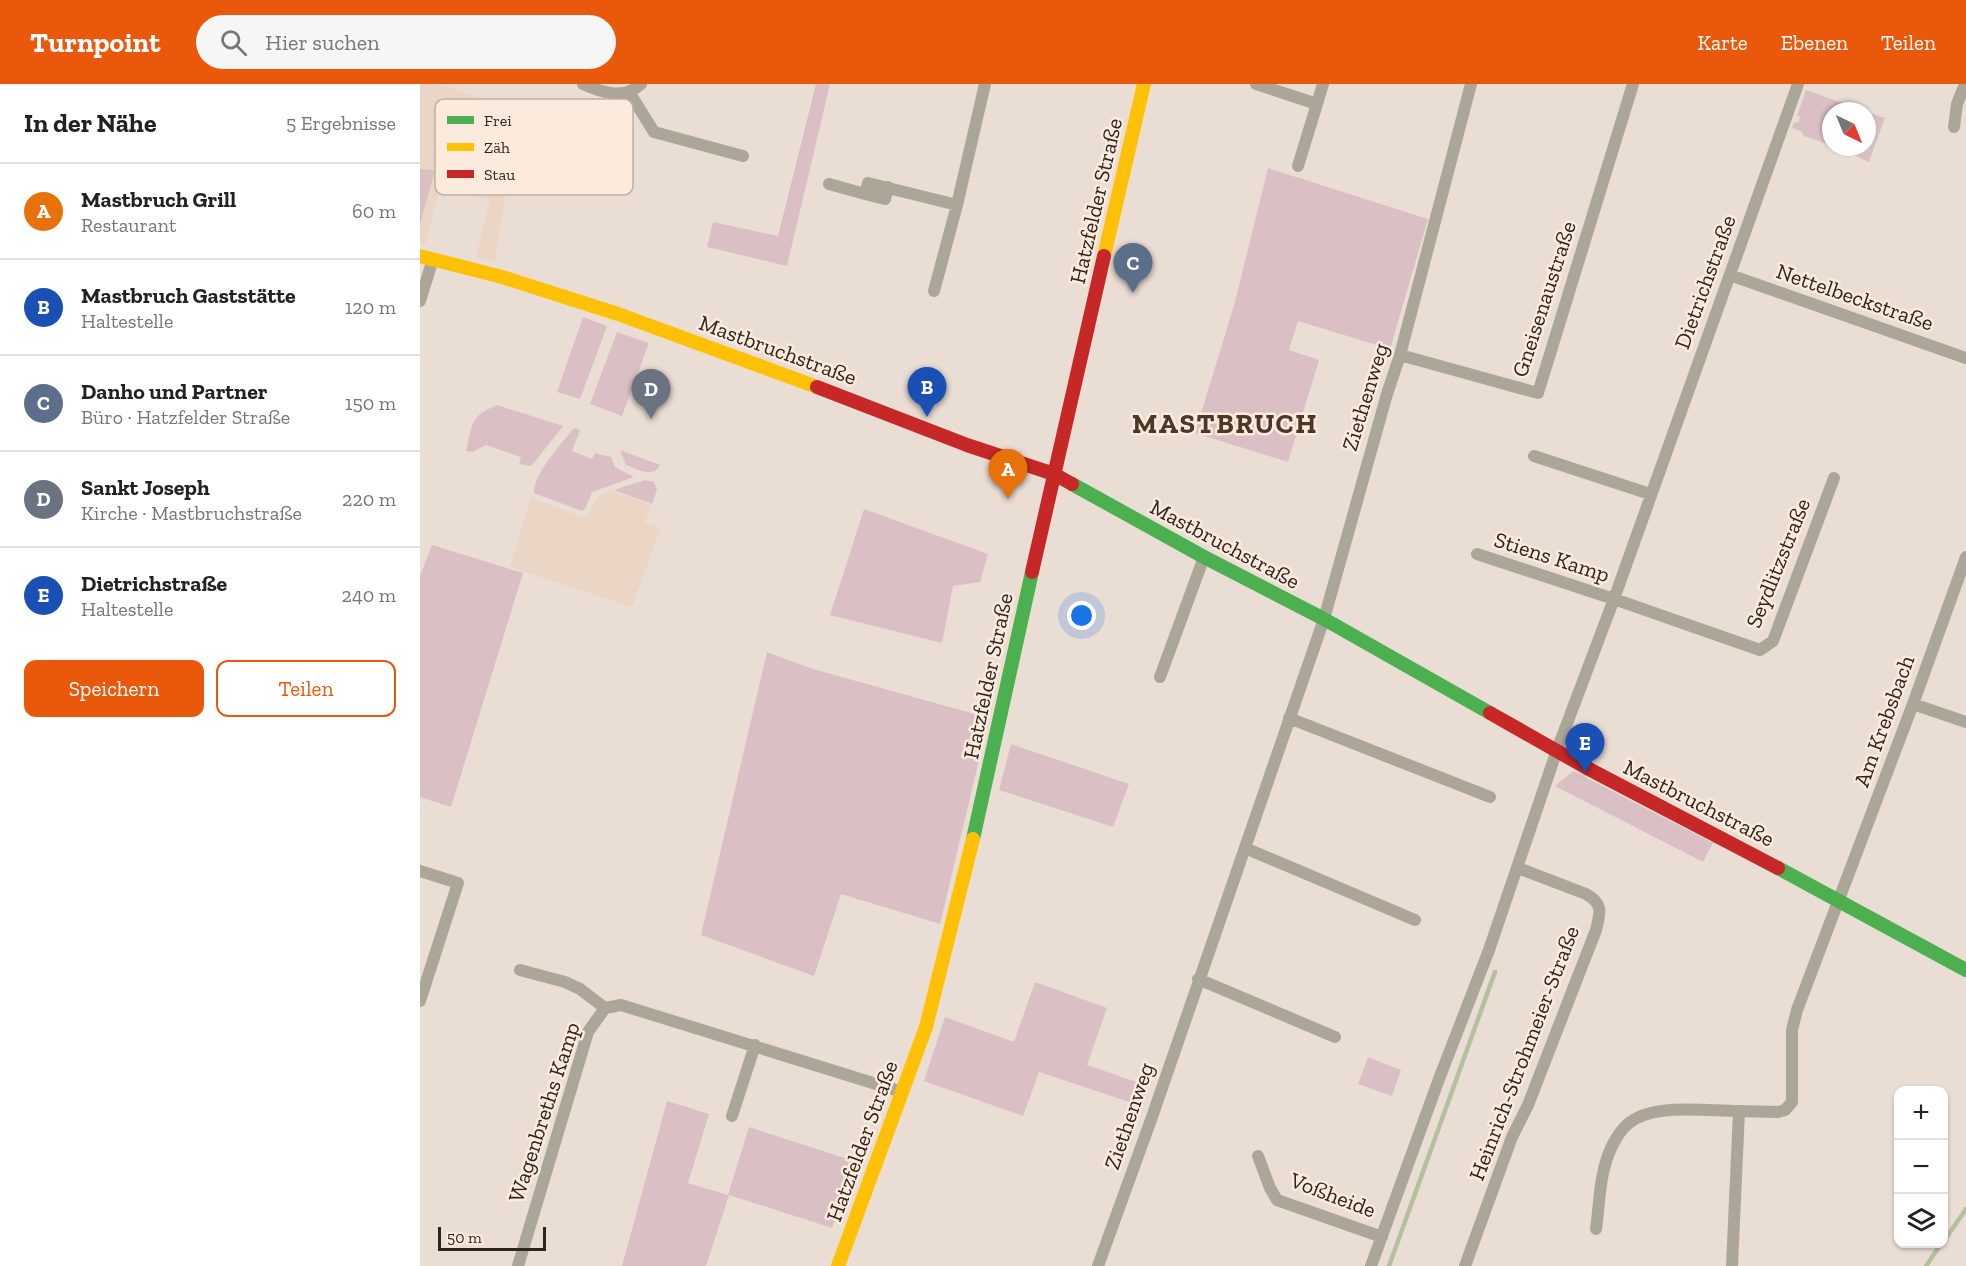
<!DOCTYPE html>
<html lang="de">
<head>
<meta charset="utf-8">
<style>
  :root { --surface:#fff; --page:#f6f6f6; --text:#222; --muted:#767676; --line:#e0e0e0; --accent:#ea580c }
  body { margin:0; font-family:"Zilla Slab",serif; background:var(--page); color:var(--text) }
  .controls { position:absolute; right:18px; bottom:18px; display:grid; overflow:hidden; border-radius:12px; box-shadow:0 2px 4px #0004 }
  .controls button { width:54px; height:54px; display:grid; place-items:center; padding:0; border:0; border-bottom:2px solid var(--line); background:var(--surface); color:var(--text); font:30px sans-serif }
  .compass { position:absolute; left:1402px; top:18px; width:54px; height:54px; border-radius:50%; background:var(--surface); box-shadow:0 2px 4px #0004; rotate:137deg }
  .scale { position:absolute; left:18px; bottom:15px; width:108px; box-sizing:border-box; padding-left:6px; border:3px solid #2c241e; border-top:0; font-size:16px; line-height:21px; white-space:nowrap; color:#2c241e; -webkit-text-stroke:4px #fceadd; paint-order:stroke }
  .you { position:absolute; left:662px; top:532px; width:21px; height:21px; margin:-15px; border:4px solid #fff; border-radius:50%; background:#1a73e8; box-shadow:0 0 0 9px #1a73e833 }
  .badge { display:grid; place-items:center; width:39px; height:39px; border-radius:50%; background:var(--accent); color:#fff; font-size:20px; font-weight:700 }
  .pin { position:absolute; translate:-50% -50px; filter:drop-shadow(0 2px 3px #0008) }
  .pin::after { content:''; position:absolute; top:32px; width:21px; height:18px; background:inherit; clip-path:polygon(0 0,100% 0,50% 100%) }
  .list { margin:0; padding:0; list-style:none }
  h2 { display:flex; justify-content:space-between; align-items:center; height:78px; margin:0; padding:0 24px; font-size:26px }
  h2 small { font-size:20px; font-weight:400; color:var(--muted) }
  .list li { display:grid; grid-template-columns:39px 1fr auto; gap:18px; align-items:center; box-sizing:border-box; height:96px; padding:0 24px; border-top:2px solid var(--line) }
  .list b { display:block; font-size:22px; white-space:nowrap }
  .list p { margin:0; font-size:20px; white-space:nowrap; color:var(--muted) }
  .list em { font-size:20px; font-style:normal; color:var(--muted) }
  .actions { display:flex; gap:12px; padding:18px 24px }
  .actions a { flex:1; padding:14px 0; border:2px solid var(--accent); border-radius:12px; text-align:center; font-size:21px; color:var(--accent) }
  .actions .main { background:var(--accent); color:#fff }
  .icon { flex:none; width:33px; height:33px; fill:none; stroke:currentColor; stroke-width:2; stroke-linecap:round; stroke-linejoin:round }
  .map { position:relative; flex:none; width:1546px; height:1182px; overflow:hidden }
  header { display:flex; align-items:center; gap:36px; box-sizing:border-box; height:84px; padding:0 30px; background:var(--accent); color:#fff }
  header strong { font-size:28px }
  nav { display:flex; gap:33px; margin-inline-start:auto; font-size:21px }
  .search { width:420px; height:54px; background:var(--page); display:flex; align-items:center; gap:15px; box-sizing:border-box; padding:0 21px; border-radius:33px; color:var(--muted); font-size:22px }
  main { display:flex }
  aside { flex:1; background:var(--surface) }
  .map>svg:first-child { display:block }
</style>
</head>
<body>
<header>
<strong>Turnpoint</strong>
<div class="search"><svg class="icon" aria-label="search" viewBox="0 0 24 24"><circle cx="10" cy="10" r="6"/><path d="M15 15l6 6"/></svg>Hier suchen</div>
<nav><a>Karte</a><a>Ebenen</a><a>Teilen</a></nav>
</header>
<main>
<aside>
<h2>In der Nähe<small>5 Ergebnisse</small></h2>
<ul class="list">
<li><span class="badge" style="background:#e8710a">A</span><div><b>Mastbruch Grill</b><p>Restaurant</p></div><em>60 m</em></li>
<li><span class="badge" style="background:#1a4fb4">B</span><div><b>Mastbruch Gaststätte</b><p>Haltestelle</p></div><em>120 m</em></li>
<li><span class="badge" style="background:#5c6f8a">C</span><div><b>Danho und Partner</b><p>Büro · Hatzfelder Straße</p></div><em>150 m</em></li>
<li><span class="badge" style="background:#6b7280">D</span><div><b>Sankt Joseph</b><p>Kirche · Mastbruchstraße</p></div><em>220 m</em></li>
<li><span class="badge" style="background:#1a4fb4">E</span><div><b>Dietrichstraße</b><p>Haltestelle</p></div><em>240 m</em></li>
</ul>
<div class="actions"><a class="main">Speichern</a><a>Teilen</a></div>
</aside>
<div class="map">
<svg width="1546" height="1182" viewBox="0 0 1546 1182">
  <rect width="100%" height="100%" fill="#eaddd4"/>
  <path fill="#ebd6c6" d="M0 0H17L105 27 84 119 75 178 56 173 70 116 20 103 5 160 0 159Z
    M192 407 231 421 225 438 241 444 212 523 90 483 111 414 166 434 178 412Z"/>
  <path fill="#dac0c5" d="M396 0H410L367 182 287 163 293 138 358 152Z
    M1386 6 1445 27H1411V61L1384 52 1382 48 1372 44 1374 38 1378 39 1380 33 1377 32Z
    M1447 28 1465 34 1449 78 1415 63H1447Z
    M848 84 1008 135 970 265 878 237 869 266 899 276 868 378 775 349 815 218Z
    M0 85 15 86 0 140Z
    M163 233 187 242 160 315 137 308Z
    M197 248 229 259 202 332 170 320Z
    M77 321 143 342 114 379 110 382 99 380 101 373 66 361 52 368 46 367C53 339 49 333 77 321Z
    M154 344 160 346 152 367 172 375 175 369 191 373 195 383 214 393 172 408 165 425 162 427 114 409C113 390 142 359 154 344Z
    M200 366 240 381C233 395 217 385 206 381Z
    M225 396 234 398 237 405 232 420 194 406Z
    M444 425 568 470 560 498 533 502 522 559 410 531Z
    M12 461 103 489 31 723 0 713V492Z
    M347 568 393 585 569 634 520 840 421 810 394 892 281 851Z
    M591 660 709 700 693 743 579 706Z
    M1153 687 1293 759 1283 778 1135 702Z
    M615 898 687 924 667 981 728 1002 721 1022 619 988 603 1032 504 997 525 933 594 958Z
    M948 973 981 986 972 1012 938 1000Z
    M247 1017 289 1030 268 1099 308 1111 329 1043 437 1078 412 1144 309 1111 286 1182H202Z"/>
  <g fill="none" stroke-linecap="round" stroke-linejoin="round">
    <path stroke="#b6bf9e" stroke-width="4.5" d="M1524 1157 1546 1125
      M969 1182 1075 888
      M1506 1182 1521 1160"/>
    <path stroke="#aca699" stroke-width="12" d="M163 0C183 9 204 16 221 0
      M836 0 897 20 878 82
      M209 8 234 48 323 72
      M897 20 903 0
      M1534 43 1537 20 1545 0
      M409 100 445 110
      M468 103 465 115 445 110 448 99 537 121
      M1310 191 1546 274
      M514 207 537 121 565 0
      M0 217 13 175
      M980 271 1118 309 1213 0
      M1114 372 1230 410
      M1057 470 1194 515 1340 566 1353 557 1414 394
      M740 593 784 473
      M1493 620 1546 638
      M869 634 1070 713
      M825 764 995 836
      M0 787 38 799 0 917
      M100 886 145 898 160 905 185 924
      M778 895 915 953
      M312 1032 335 961
      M838 1072 850 1104 857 1116 962 1153
      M1176 1145C1179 1125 1179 1104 1184 1085 1188 1068 1198 1044 1215 1035 1242 1020 1289 1027 1319 1027
      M98 1182 168 948 185 924 201 921 482 1008
      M678 1182 732 1033 904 535 967 310 980 271 1051 0
      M951 1182 1019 995 1069 866 1137 666 1194 515 1378 0
      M1045 1182 1092 1053 1108 1021 1176 846C1180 829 1184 820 1166 810L1098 784
      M1312 1182 1319 1027 1358 1028 1365 1026 1372 1018V946L1377 926 1493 620 1546 473"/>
    <path stroke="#4caf50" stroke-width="14" d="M652 400 784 473 904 535 1070 629
      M553 755 612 488
      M1358 784 1546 886"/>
    <path stroke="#ffc107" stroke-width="14" d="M0 172 82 193 198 230 397 303
      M684 172 724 0
      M418 1182 506 943 553 755"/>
    <path stroke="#c62828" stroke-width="14" d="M397 303 547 361 634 390 652 400
      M612 488 684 172
      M1070 629 1167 684 1358 784"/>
  </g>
  <g text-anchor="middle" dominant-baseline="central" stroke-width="5" stroke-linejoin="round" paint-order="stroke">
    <g font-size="22" fill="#2c241e" stroke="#fceadd">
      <text transform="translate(676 117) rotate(-77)">Hatzfelder Straße</text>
      <text transform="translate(1285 198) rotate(-70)">Dietrichstraße</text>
      <text transform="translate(1435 213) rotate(19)">Nettelbeckstraße</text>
      <text transform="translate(1124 215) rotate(-72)">Gneisenaustraße</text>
      <text transform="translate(358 266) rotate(20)">Mastbruchstraße</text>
      <text transform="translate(945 313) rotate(-73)">Ziethenweg</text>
      <text transform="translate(805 460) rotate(28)">Mastbruchstraße</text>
      <text transform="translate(1132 473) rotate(18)">Stiens Kamp</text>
      <text transform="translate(1358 479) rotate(-68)">Seydlitzstraße</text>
      <text transform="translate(568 592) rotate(-78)">Hatzfelder Straße</text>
      <text transform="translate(1464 637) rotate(-70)">Am Krebsbach</text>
      <text transform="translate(1279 719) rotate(27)">Mastbruchstraße</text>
      <text transform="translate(1104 969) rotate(-69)">Heinrich-Strohmeier-Straße</text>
      <text transform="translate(124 1028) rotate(-72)">Wagenbreths Kamp</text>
      <text transform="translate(709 1032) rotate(-71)">Ziethenweg</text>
      <text transform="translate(442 1057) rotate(-70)">Hatzfelder Straße</text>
      <text transform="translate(913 1111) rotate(21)">Voßheide</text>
    </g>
    <g font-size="28" font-weight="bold" letter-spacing="1.5" fill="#4a382b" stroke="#fceadd">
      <text x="805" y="339">MASTBRUCH</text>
    </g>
  </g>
  <rect x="15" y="15" width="198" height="96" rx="9" fill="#fceadd" stroke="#beafa4" stroke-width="1.5"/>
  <rect x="27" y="32" width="27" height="8" fill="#4caf50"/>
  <rect x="27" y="59" width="27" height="8" fill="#ffc107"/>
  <rect x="27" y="86" width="27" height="8" fill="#c62828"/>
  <g font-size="16" fill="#2c241e">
    <text x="64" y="42">Frei</text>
    <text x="64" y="69">Zäh</text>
    <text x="64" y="96">Stau</text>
  </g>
</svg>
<div class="controls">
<button>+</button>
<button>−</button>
<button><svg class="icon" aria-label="layers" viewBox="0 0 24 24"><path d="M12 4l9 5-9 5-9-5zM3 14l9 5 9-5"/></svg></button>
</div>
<svg class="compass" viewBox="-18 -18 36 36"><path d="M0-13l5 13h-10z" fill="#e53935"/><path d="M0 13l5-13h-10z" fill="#767676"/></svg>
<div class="scale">50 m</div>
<div class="you"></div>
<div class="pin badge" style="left:588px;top:415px;background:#e8710a">A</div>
<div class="pin badge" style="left:507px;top:333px;background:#1a4fb4">B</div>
<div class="pin badge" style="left:713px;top:209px;background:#5c6f8a">C</div>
<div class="pin badge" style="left:231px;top:335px;background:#6b7280">D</div>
<div class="pin badge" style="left:1165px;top:689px;background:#1a4fb4">E</div>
</div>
</main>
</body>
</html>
